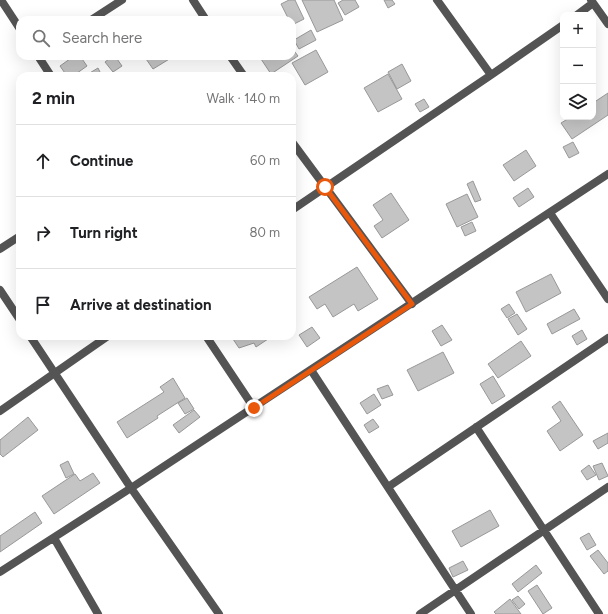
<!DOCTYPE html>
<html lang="en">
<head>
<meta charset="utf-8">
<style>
  :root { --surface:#fff; --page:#f2f2f2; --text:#202124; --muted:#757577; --line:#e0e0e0 }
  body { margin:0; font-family:Figtree,sans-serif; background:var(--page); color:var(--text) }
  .controls { position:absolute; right:12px; top:12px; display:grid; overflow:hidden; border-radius:8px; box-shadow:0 4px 16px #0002 }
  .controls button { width:36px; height:36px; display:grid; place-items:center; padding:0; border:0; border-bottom:1px solid var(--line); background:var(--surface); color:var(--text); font:20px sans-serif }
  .stop { position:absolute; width:12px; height:12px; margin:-9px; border:3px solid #ea580c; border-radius:50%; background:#fff }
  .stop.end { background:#ea580c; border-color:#fff; box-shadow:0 1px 4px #0008 }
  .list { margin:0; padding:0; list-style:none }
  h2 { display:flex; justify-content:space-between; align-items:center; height:52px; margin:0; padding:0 16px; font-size:17px }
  h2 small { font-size:13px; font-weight:400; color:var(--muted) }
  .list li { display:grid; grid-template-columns:26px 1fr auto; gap:12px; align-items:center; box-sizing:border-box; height:72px; padding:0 16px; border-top:1px solid var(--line) }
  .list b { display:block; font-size:15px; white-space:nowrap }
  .list em { font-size:13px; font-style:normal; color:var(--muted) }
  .icon { flex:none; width:22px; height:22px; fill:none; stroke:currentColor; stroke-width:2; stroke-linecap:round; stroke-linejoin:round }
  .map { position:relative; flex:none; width:608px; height:614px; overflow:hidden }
  .search { position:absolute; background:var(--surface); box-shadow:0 4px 16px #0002; left:16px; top:16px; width:280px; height:44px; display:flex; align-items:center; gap:10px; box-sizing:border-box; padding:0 14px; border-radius:12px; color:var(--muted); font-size:15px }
  .panel { position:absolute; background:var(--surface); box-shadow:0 4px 16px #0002; left:16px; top:72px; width:280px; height:268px; border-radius:12px }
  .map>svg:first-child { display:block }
</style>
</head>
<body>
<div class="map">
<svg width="608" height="614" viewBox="0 0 608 614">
  <rect width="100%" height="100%" fill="#fff"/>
  <path fill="#c4c4c4" stroke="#989898" d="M289 0H295L304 19 292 25V20H289L281 4Z
    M302 0H334L343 20 317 32Z
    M343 0H355L359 7 345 15 338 3Z
    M384 0H392L395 4 388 8Z
    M311 30 316 40 299 49 294 40Z
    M292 48 298 56 271 74 259 56H292Z
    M316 50 328 72 305 85 292 63Z
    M74 56H80L87 66 73 76H67L60 66Z
    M113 56H115L122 66 113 72 105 62Z
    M144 56H170L171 58 153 69Z
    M402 64 411 81 397 89 388 72Z
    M98 68 102 76H89L88 74Z
    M388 74 402 99 378 112 364 88Z
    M608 93V115L572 139 561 123 571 117H593V103Z
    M424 99 429 107 420 112 415 104Z
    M573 142 579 153 569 158 563 147Z
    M526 150 536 166 514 181 503 165Z
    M473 181 481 200 475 202 467 184Z
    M528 188 534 197 519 207 513 198Z
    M391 193 409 220 382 238 374 226 383 220 373 205Z
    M467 194 478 217 457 227 446 204Z
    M472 222 476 231 465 236 461 227Z
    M357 267 378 299 358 311 354 304 333 317 325 304 317 309 309 297Z
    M551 274 561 293 526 312 516 292Z
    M509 304 515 313 507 318 501 309Z
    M574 309 580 319 552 334 547 324Z
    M517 314 527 329 518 335 508 319Z
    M442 325 452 340 441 346 432 331Z
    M312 327 320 338 307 347 299 335Z
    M582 330 587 339 577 345 572 336Z
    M231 336H239V338L244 336H266L268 339 256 347 254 343 239 348Z
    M521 341 531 356 498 378 488 364Z
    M443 352 454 373 418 391 407 370Z
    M493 376 505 396 492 404 480 384Z
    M173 378 185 398 157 416 158 418 127 438 117 422 164 392 160 387Z
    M388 385 393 395 382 399 377 389Z
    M374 394 381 405 367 414 360 403Z
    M187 398 194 409 185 414 178 403Z
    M560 401 583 435 560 451 547 431 561 421 552 407Z
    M194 410 200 417 179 433 173 425Z
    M28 417 38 430 3 457 0 454V440Z
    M373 419 379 427 369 433 364 425Z
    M608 433V443L598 449 593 441Z
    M68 461 74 474 66 478 60 465Z
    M602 463 608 476 599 480 593 466Z
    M589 465 596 475 587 480 581 471Z
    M93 473 100 483 54 514 42 496 75 474 80 481Z
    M490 510 499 526 461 547 452 531Z
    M35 512 42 523 0 552V536Z
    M589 533 596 545 587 550 580 538Z
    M598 550 608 563V571L604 574 590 556Z
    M463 561 468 570 453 577 449 568Z
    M536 565 542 573 518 592 512 584Z
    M537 585 552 608 543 614 528 591Z
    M518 596 525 604 519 609 512 600Z
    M510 599 521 614H496L494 612Z"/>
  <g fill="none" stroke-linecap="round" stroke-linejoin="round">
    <path stroke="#545454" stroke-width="8" d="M1 0 20 29
      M193 0 206 20
      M437 0 491 75
      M591 0 608 24
      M577 15 593 3
      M91 20 122 0
      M38 56 51 76
      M230 56 244 76
      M292 142 412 304
      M292 210 491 75 563 25
      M550 213 608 299
      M0 249 20 236
      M0 290 20 320
      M30 336 131 488 219 614
      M206 336 254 408
      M311 370 471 614
      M0 411 108 336
      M476 427 599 614
      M388 487 608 338
      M54 538 98 614
      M0 572 131 488 608 174
      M420 614 608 487"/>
  </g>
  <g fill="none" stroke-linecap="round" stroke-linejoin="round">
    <path stroke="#ea580c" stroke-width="5" d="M254 408 412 304 325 187"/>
  </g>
</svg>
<div class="controls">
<button>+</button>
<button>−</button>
<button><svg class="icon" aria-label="layers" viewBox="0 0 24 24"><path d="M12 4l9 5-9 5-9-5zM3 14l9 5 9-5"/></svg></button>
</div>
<div class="stop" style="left:325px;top:187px"></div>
<div class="stop end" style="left:254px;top:408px"></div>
<div class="search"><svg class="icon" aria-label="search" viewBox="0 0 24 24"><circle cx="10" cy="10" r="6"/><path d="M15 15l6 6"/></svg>Search here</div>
<section class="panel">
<h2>2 min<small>Walk · 140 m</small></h2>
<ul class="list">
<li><svg class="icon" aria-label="ahead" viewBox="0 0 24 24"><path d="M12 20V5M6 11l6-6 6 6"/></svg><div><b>Continue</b></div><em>60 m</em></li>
<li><svg class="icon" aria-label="right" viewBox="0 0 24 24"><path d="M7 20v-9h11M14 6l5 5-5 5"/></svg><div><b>Turn right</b></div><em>80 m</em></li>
<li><svg class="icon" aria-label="arrive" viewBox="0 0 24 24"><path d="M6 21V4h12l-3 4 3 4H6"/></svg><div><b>Arrive at destination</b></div></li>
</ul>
</section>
</div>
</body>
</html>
